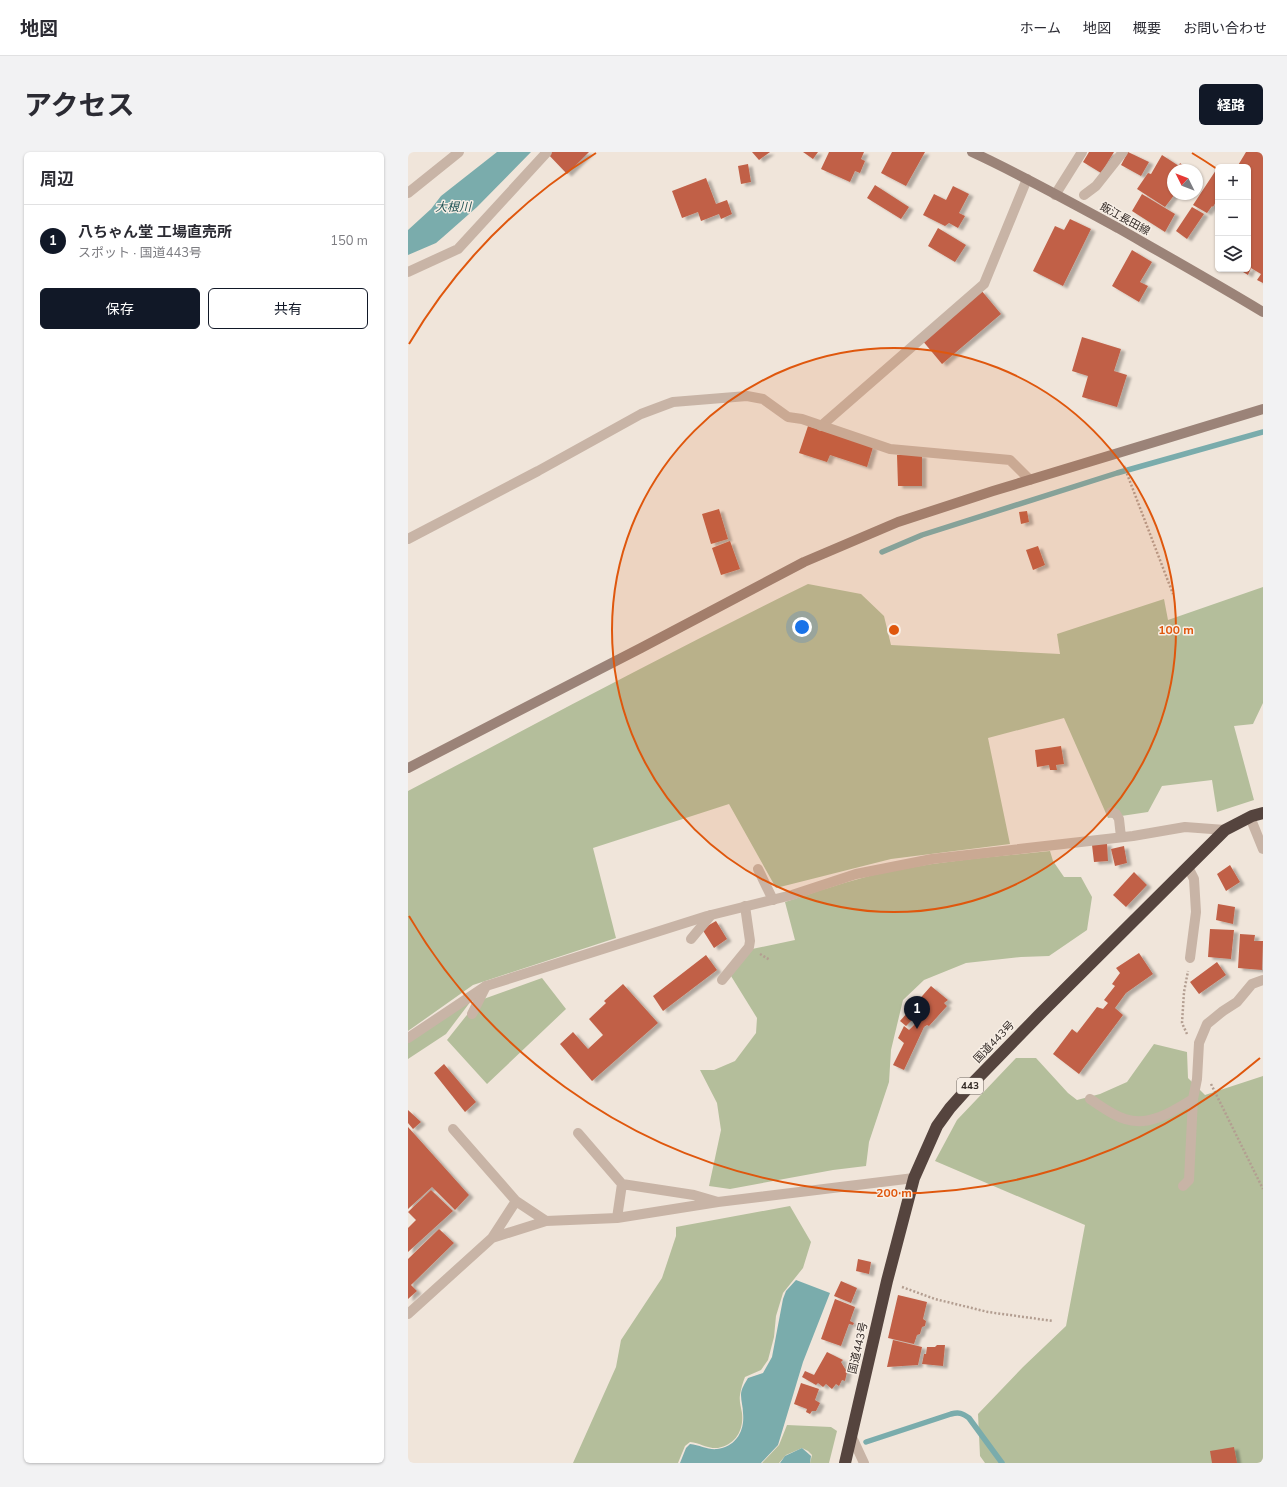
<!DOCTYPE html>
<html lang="ja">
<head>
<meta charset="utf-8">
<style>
  :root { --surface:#fff; --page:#f2f2f3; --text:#2b2b33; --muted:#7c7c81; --line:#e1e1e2; --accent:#111827 }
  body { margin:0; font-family:"Nunito Sans","Noto Sans JP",sans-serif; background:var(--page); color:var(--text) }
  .controls { position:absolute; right:12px; top:12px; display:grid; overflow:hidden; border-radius:6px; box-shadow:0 1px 3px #0004 }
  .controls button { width:36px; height:36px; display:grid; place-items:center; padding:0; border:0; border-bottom:1px solid var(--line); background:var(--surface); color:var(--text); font:20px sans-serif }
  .compass { position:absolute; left:759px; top:12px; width:36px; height:36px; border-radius:50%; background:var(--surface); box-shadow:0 1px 3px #0004; rotate:312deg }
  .you { position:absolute; left:394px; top:475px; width:14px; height:14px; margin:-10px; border:3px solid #fff; border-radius:50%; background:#1a73e8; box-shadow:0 0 0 6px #1a73e833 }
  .badge { display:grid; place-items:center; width:26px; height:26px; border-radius:50%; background:var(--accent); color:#fff; font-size:13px; font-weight:700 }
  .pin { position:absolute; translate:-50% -33px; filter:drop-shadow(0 1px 2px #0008) }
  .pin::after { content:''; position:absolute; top:21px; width:14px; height:12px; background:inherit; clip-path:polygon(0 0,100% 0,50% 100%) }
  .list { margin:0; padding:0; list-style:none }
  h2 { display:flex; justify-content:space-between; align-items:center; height:52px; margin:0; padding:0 16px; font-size:17px }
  h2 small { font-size:13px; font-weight:400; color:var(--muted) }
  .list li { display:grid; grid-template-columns:26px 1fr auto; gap:12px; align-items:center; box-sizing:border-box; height:72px; padding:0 16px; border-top:1px solid var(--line) }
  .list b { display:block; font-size:15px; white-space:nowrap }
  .list p { margin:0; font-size:13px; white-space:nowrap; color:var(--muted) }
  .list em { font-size:13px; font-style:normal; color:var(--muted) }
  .actions { display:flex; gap:8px; padding:12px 16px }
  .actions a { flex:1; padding:9px 0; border:1px solid var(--accent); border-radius:6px; text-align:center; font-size:14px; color:var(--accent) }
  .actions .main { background:var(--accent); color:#fff }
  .icon { flex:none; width:22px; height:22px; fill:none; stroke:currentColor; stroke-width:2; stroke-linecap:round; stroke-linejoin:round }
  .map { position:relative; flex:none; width:855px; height:1311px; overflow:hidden; border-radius:6px }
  header { display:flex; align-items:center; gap:24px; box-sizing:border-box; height:56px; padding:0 20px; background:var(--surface); border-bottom:1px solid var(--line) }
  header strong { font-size:19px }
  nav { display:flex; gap:22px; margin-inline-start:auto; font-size:14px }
  .intro { display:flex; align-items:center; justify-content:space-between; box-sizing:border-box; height:96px; padding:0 24px }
  h1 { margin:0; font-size:28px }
  .button { padding:10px 18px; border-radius:6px; background:var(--accent); color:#fff; font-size:14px; font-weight:700 }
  main { display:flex; gap:24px; padding:0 24px }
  aside { flex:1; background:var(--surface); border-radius:6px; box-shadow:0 1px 3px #0004 }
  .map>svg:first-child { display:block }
</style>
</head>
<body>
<header>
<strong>地図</strong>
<nav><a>ホーム</a><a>地図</a><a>概要</a><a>お問い合わせ</a></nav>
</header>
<div class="intro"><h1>アクセス</h1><a class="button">経路</a></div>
<main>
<aside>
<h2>周辺<small></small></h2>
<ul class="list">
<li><span class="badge">1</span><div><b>八ちゃん堂 工場直売所</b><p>スポット · 国道443号</p></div><em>150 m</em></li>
</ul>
<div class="actions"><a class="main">保存</a><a>共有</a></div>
</aside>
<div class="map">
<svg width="855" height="1311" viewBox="0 0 855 1311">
  <defs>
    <filter id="shadow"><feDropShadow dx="4.5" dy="2.5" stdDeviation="1" flood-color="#0004"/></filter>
  </defs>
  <rect width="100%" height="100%" fill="#f0e5da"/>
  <path fill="#b4be9b" d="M400 432 453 442 476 464 483 493 652 502 649 482 756 447 760 468 855 435V551L845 572 826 574 846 648 809 660 804 628 754 634 740 660 700 666 656 566 580 586 602 692 483 707 368 736 321 652 185 696 208 786 65 833 0 879V639C133 569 265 498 400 432Z
    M642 699 645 709 656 725H673L684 745 679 778 641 804 613 805 558 811 516 828 495 848 483 898 481 930 461 990 458 1014 425 1018 322 1037 301 1034 313 978 309 951 292 918H306L327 909 348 881 349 866 323 824 344 797 387 788 377 750C408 740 439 729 470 722 527 709 584 705 642 699Z
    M134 826 158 857 79 932 39 888 70 849Z
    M63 849 38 882 0 907V891Z
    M746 892 779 900 780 926 797 943 855 924V1311H577L572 1304 570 1262 615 1215 658 1174 677 1073 527 1009 549 968 608 906H628L660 941 669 948 692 942 719 930Z
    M382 1054 403 1090 395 1116 375 1141 368 1164 366 1185 360 1208 353 1218 337 1225C335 1230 333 1236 332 1243 331 1249 333 1255 334 1261 336 1279 327 1293 310 1296 300 1297 292 1291 282 1290L277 1294 270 1311H165L208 1215 213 1188 254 1126 268 1084V1075Z
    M379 1273 423 1275 429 1279 421 1311H402L404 1303 400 1299 394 1296 378 1303 371 1311H354L371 1293Z"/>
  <path fill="#7aacac" d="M89 0H123L69 55 35 85 28 91 0 103V78L23 57 33 44Z
    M388 1128 422 1141 395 1210 370 1293 353 1311H272L278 1296 282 1292C292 1293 300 1298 309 1297 328 1295 337 1279 335 1261 335 1255 333 1249 333 1243 333 1237 337 1231 340 1226L355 1221 364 1205 375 1147 378 1139Z
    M394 1296 403 1304 402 1311H372L377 1304Z"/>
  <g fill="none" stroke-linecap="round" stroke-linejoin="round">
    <path stroke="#7aacac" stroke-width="5.5" d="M474 400 514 383 709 321 855 280
      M458 1290 543 1262C551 1260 554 1261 561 1266L594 1311"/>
  </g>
  <path fill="#c16047" filter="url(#shadow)" d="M138 0H181L159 22Z
    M344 0H362L351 8Z
    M395 0H410L405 7Z
    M421 0H456L453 7 457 9 452 21 447 19 442 30 413 17Z
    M484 0H517L498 34 473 21Z
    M681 0H706L693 21 675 10Z
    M720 0 741 10 733 24 713 13Z
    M838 0H855V131L849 128 853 122 843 116 840 123 835 120 836 117H840V15H829Z
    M754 3 771 14 772 11 780 17 779 18H765V42H767L757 55 729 37 740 21 743 22Z
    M340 12 343 30 333 32 330 14Z
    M810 15V46L805 55 804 54 799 61 785 53Z
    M298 26 308 52 319 48 324 62 313 67 311 62 293 69 290 60 274 66 264 39Z
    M467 33 501 55 493 67 459 46Z
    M545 34 561 42 551 61 557 64 550 76 541 71 537 74 515 63 526 42 538 48Z
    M734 42 767 62 757 80 724 59Z
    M784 55 796 62 779 87 768 79Z
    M662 67 683 77 655 134 625 119 647 74 656 78Z
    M530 76 558 93 547 110 520 94Z
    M724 98 744 110 732 130 740 134 731 150 704 134Z
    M573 138 593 162 534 212 514 188Z
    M674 185 713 197 706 219 719 223 709 255 674 245 680 224 664 219Z
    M400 274 465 295 459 315 422 303 419 310 391 301Z
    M489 303H514V334H490Z
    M311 357 320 387 303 392 294 362Z
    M619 359 621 370 613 372 611 360Z
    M322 389 332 417 313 423 304 396Z
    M630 394 637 413 625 418 618 398Z
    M653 594 656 612 648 613 649 618H642L641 613 629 615 627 598Z
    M699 691 700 709 686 710 684 693Z
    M716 694 719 711 707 714 703 697Z
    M822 713 832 730 818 739 809 722Z
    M726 720 739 733 718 755 705 743Z
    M810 752 827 755 825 772 808 768Z
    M308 769 319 787 306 796 294 777Z
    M802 777 826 778 823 807 800 805Z
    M832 782 847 783 846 789H855L854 818 830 816Z
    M731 801 745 822 718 841 707 856 715 863 671 922 645 902 664 877 669 881 689 855 695 857 700 851 696 848 707 834 704 832 712 821 708 816Z
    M298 803 309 818 255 859 245 844Z
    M809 810 818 823 791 842 782 830Z
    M215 832 250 871 184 929 152 892 165 880 180 897 195 883 181 867 198 851 196 849Z
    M523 834 540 848 536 851 539 854 521 874 519 873 516 875 496 918 485 913 496 891 490 886 496 874 501 878 508 871 504 868 498 874 492 869Z
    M36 912 68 950 57 960 26 921Z
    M0 958 13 970 5 977 0 971Z
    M0 975 61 1043 47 1058 24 1035 0 1057Z
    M23 1038 45 1059 0 1100V1076L8 1068 0 1060Z
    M31 1077 46 1091 3 1133 9 1139 0 1147V1107Z
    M450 1107 463 1110 461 1122 448 1119Z
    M433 1129 449 1136 443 1151 426 1144Z
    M490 1143 519 1150 515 1167 518 1169 517 1174 514 1175 512 1182 509 1183 506 1192 480 1186Z
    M427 1147 447 1155 442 1169 446 1171 445 1173 441 1172 433 1194 413 1187Z
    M485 1188 514 1195 510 1213 479 1215Z
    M529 1193H537L535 1214 514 1212 516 1202H518L519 1195H527Z
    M419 1200 435 1208 433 1210 439 1220 437 1229 434 1228 431 1234 428 1232 424 1237 418 1232 415 1235 410 1231 408 1233 394 1225 397 1219 406 1223Z
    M393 1231 411 1237 407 1248 412 1251 408 1259H404L402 1262 398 1260 399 1257 386 1252Z
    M826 1295 829 1311H804L802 1299Z"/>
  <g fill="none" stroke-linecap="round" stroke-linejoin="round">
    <path stroke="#b39e91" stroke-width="2.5" stroke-dasharray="2 2" stroke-linecap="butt" d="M716 314 765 442
      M352 802 362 808
      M779 882 774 871 776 840 780 819
      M803 932 855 1037
      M494 1135 527 1147 580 1160 645 1169"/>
    <path stroke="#c8b4a6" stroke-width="10" d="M647 43 674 0
      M676 43 688 34 715 0
      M0 120 50 97 139 0
      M413 274 576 132 619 27
      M350 717 365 748
      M283 787 303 763
      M314 828 341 795 342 789 337 754
      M64 862 78 834
      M682 947C693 954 704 963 717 967 741 975 764 960 785 947
      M45 977 108 1049 138 1069
      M170 981 214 1032
      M775 1034 781 1028 785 947 789 927 791 891 799 872 815 859 829 850 844 832 855 828
      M310 1050 286 1043 214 1032 209 1066 310 1050 506 1026
      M84 1086 108 1049
      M0 1162 84 1086 138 1069 209 1066"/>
    <path stroke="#c8b4a6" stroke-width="10" d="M0 41 51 0
      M0 387 130 319 233 262 265 250 339 244 355 247 380 265 394 267 482 297 602 308 622 328
      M703 660 708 662 711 667 713 685
      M842 665 855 697
      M780 715 786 727 788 760 782 806
      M0 886 78 834 299 764 384 743 448 722 524 707 725 684 777 675 817 678
      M443 1283 456 1311"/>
    <path stroke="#9b8378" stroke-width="10" d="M564 0C614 23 662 50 710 76 759 104 807 131 855 160
      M0 616 233 496 396 410 490 370 585 339 855 257"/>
    <path stroke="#55443e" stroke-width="12" d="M437 1311 479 1129 506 1026 529 974 542 956 559 937 631 863 817 678 844 664 855 661"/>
  </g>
  <circle cx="486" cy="478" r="282" fill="#df570d" fill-opacity=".12"/>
  <g fill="none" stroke="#df570d" stroke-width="2">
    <circle cx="486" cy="478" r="282"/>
    <path d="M852 906A563 563 0 0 1 1 764M1 192A563 563 0 0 1 188 1M784 1A563 563 0 0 1 809 17"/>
  </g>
  <g text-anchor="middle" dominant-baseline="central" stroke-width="3" stroke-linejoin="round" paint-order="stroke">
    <rect fill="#f8efe6" stroke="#6f6660" stroke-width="1" x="549" y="926" width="26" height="16" rx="3"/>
    <g font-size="10" font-weight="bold" fill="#342b27">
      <text x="562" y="934">443</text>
    </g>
    <g font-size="11" fill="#342b27" stroke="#f8efe6">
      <text transform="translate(717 67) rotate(29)">飯江長田線</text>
      <text transform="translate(586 890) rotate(-46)">国道443号</text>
      <text transform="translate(450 1196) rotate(-77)">国道443号</text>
    </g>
    <g font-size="12" font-style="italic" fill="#1e5254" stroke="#f8efe6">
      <text x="45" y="55">大根川</text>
    </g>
  </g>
  <circle cx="486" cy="478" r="6" fill="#df570d" stroke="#f8efe6" stroke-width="2"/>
  <g font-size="12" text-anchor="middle" font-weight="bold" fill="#df570d" stroke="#f8efe6" stroke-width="3" stroke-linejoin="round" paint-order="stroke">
    <text x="768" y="482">100 m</text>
    <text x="486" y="1045">200 m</text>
  </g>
</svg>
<div class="controls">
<button>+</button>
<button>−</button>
<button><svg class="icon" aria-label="layers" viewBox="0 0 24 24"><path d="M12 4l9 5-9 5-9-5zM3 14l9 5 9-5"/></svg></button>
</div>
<svg class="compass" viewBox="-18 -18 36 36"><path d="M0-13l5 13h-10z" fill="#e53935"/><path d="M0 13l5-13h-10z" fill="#7c7c81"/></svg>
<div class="you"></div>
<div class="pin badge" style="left:509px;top:877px">1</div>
</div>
</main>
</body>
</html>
